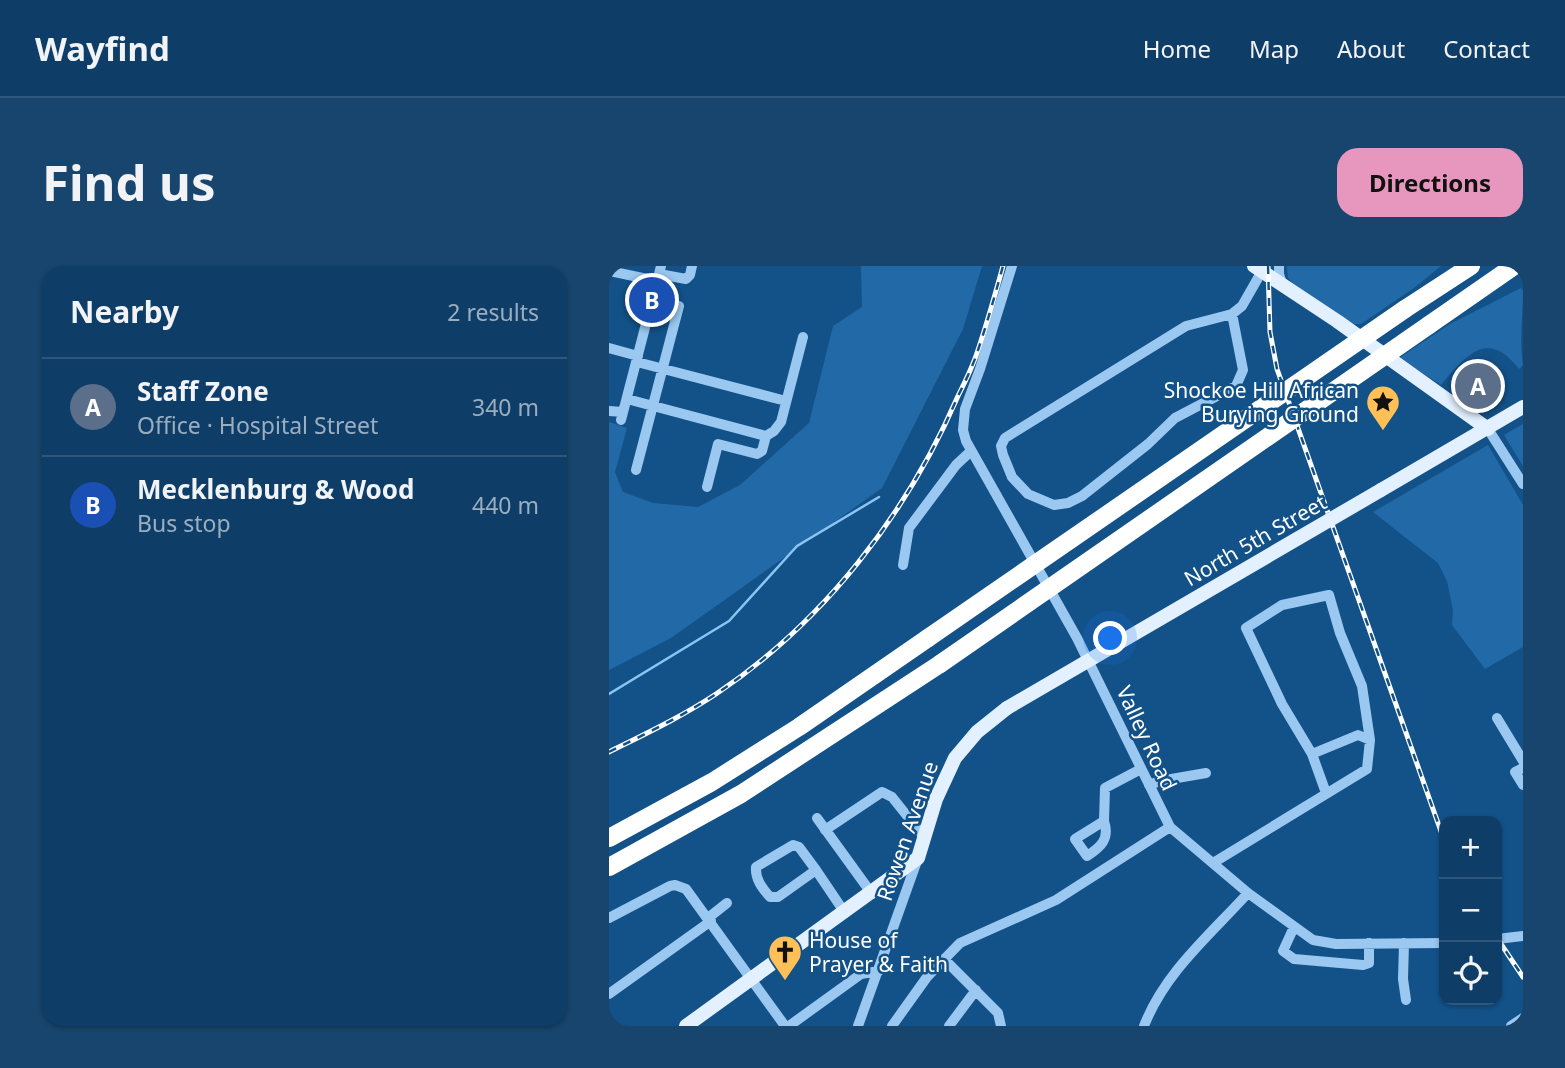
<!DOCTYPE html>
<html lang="en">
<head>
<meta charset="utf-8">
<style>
  :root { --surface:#0e3e67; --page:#17456d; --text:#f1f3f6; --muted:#9baec0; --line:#2e577b; --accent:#e797bd }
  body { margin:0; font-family:"Noto Sans",sans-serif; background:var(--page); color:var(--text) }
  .controls { position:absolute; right:21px; bottom:21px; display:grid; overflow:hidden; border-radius:14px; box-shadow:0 2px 5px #0004 }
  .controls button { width:63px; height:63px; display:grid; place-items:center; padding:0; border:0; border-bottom:2px solid var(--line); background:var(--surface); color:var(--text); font:35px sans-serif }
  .you { position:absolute; left:502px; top:373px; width:24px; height:24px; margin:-18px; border:5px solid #fff; border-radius:50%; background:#1a73e8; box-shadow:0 0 0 10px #1a73e833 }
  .badge { display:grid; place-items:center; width:46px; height:46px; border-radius:50%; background:var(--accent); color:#fff; font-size:23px; font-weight:700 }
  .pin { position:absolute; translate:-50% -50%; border:4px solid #fff; box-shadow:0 2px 7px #0006 }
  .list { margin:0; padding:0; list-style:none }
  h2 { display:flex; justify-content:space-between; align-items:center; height:91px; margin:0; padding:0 28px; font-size:30px }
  h2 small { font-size:23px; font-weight:400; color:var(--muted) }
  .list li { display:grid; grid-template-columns:46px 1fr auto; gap:21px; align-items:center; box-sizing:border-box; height:98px; padding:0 28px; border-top:2px solid var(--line) }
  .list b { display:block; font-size:26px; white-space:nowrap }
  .list p { margin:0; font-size:23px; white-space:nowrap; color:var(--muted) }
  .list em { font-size:23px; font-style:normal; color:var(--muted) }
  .icon { flex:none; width:38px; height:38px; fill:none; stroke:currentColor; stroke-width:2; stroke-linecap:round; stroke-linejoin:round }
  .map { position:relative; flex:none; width:914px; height:760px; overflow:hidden; border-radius:21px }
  header { display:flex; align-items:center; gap:42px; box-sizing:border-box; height:98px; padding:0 35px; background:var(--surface); border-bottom:2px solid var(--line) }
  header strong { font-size:33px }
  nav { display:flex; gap:38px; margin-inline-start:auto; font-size:24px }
  .intro { display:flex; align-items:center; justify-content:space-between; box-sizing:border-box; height:168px; padding:0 42px }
  h1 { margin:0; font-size:49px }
  .button { padding:18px 32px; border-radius:21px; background:var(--accent); color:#111; font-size:24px; font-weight:700 }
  main { display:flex; gap:42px; padding:0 42px }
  aside { flex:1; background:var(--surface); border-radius:21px; box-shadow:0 2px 5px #0004 }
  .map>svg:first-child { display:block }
</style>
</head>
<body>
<header>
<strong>Wayfind</strong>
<nav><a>Home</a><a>Map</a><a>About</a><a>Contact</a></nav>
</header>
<div class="intro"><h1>Find us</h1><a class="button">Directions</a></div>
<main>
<aside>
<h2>Nearby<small>2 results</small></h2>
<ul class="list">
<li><span class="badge" style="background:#5c6f8a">A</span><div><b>Staff Zone</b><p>Office · Hospital Street</p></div><em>340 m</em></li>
<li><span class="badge" style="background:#1a4fb4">B</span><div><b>Mecklenburg &amp; Wood</b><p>Bus stop</p></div><em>440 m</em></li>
</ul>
</aside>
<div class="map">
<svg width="914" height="760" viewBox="0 0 914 760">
  <rect width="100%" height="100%" fill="#135289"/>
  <path fill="#226aa7" d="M252 0H373L354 63 273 222 62 372 0 404V156L18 162 6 206 14 226 44 237 89 241 131 219 200 157 224 60 253 41Z
    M678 0H832L805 22 752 58H744L685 19 679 12Z
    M912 22 914 25C914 50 910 74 914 99L910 103C878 62 857 90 832 119L790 92 841 58Z
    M914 158V200L895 169Z
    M879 179 914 239V381L876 403 843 359 844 344 838 315 829 297 764 246Z"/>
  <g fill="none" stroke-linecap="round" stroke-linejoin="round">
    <path stroke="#8bc5f3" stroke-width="2.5" d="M0 428 120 355 188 280 270 231"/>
    <path stroke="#9ac8f0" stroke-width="10" d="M403 0 371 103 356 143 354 164 357 175 468 372 561 561 639 627 704 674 727 678 835 677
      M670 0V8L673 18
      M0 5 48 15
      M50 8 77 13 81 9 83 0
      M623 48 634 104 627 120 566 152 539 178 473 230 459 237 445 239 419 228 403 211 394 189 392 180 396 172 577 60 623 48 633 40 653 5
      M0 82 29 90
      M28 96 177 135
      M18 133 157 170
      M0 145 14 146
      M12 154 52 0
      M879 163 914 218
      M27 204 70 40
      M98 221 109 178 148 188 153 185 157 170 165 165 172 156 194 71
      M294 299 300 262 347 199 362 185
      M888 452 914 495
      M703 488 673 438 637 362 673 339 720 329 731 367 753 420 761 474
      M914 502 906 506 914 519
      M540 519 551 515 597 507
      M208 552 263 628
      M495 555C501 573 492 581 478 590L466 573 495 555 496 522 532 503
      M216 564 273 526 283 531 315 571
      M604 597 758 503 761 474 749 469 703 488 717 527
      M207 604 190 581 184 579 147 601C146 613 153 622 161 631H169L207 604 236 647
      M0 652 61 620 66 619 77 623 176 760
      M99 652 118 637
      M685 661 674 685 685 693 754 699 760 697V677
      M888 673 914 670
      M795 677 794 713 797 734
      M335 693 389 747 392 760
      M0 728 102 655
      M180 760 252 708 270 705
      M249 760 309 592
      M283 760 318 711 351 677 447 634 561 561
      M340 760 367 724
      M535 760C556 706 601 669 639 627
      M902 760 914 752"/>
    <path stroke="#e2f0ff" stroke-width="14" d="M645 0 728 55 879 163
      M772 224 914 141
      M77 760 309 592 327 533 346 492 368 466 398 442"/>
    <path stroke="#fff" stroke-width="18" d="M796 43 862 0
      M820 59 905 0
      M0 572 103 516 190 461 319 372
      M0 601 132 528 331 398"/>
    <g stroke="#fff" stroke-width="5">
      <path id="rail" d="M659 0 661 66 668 103 835 574
        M0 486C36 468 74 450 107 428 215 356 298 248 349 130 356 116 363 102 368 87 378 58 386 29 394 0
        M888 672 914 711"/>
    </g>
    <use href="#rail" stroke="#135289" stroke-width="2.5" stroke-dasharray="8" stroke-linecap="butt"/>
    <path stroke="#e2f0ff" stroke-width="14" d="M398 442 772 224"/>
    <path stroke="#fff" stroke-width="18" d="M319 372 796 43
      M331 398 820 59"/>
  </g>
  <defs>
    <g id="sight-pin" transform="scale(1.75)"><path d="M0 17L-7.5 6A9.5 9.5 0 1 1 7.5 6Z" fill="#ffc058" stroke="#135289"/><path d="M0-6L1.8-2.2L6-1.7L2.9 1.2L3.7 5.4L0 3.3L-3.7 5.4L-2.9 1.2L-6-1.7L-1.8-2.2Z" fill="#111"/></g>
    <g id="church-pin" transform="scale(1.75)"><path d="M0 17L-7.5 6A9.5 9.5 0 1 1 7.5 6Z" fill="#ffc058" stroke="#135289"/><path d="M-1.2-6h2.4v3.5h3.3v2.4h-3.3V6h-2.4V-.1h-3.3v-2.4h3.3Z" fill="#111"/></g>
  </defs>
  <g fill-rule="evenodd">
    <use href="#sight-pin" x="774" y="136"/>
    <use href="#church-pin" x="176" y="686"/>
  </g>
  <g text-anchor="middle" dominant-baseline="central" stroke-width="5" stroke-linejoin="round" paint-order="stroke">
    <g font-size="21" fill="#fff" stroke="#135289" text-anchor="end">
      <text x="750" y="124">Shockoe Hill African<tspan x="750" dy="24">Burying Ground</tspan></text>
      <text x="200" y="674" text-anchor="start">House of<tspan x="200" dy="24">Prayer &amp; Faith</tspan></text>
    </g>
    <g font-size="21" fill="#fff" stroke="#135289">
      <text transform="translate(646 274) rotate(-30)">North 5th Street</text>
      <text transform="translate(538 472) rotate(65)">Valley Road</text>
      <text transform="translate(298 565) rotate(-71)">Rowen Avenue</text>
    </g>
  </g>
</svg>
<div class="controls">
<button>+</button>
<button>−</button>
<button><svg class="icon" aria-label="locate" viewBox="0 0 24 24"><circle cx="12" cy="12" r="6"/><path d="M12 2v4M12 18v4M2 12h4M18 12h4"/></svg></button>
</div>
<div class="you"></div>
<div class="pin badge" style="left:869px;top:120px;background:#5c6f8a">A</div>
<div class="pin badge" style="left:43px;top:34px;background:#1a4fb4">B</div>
</div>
</main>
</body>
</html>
